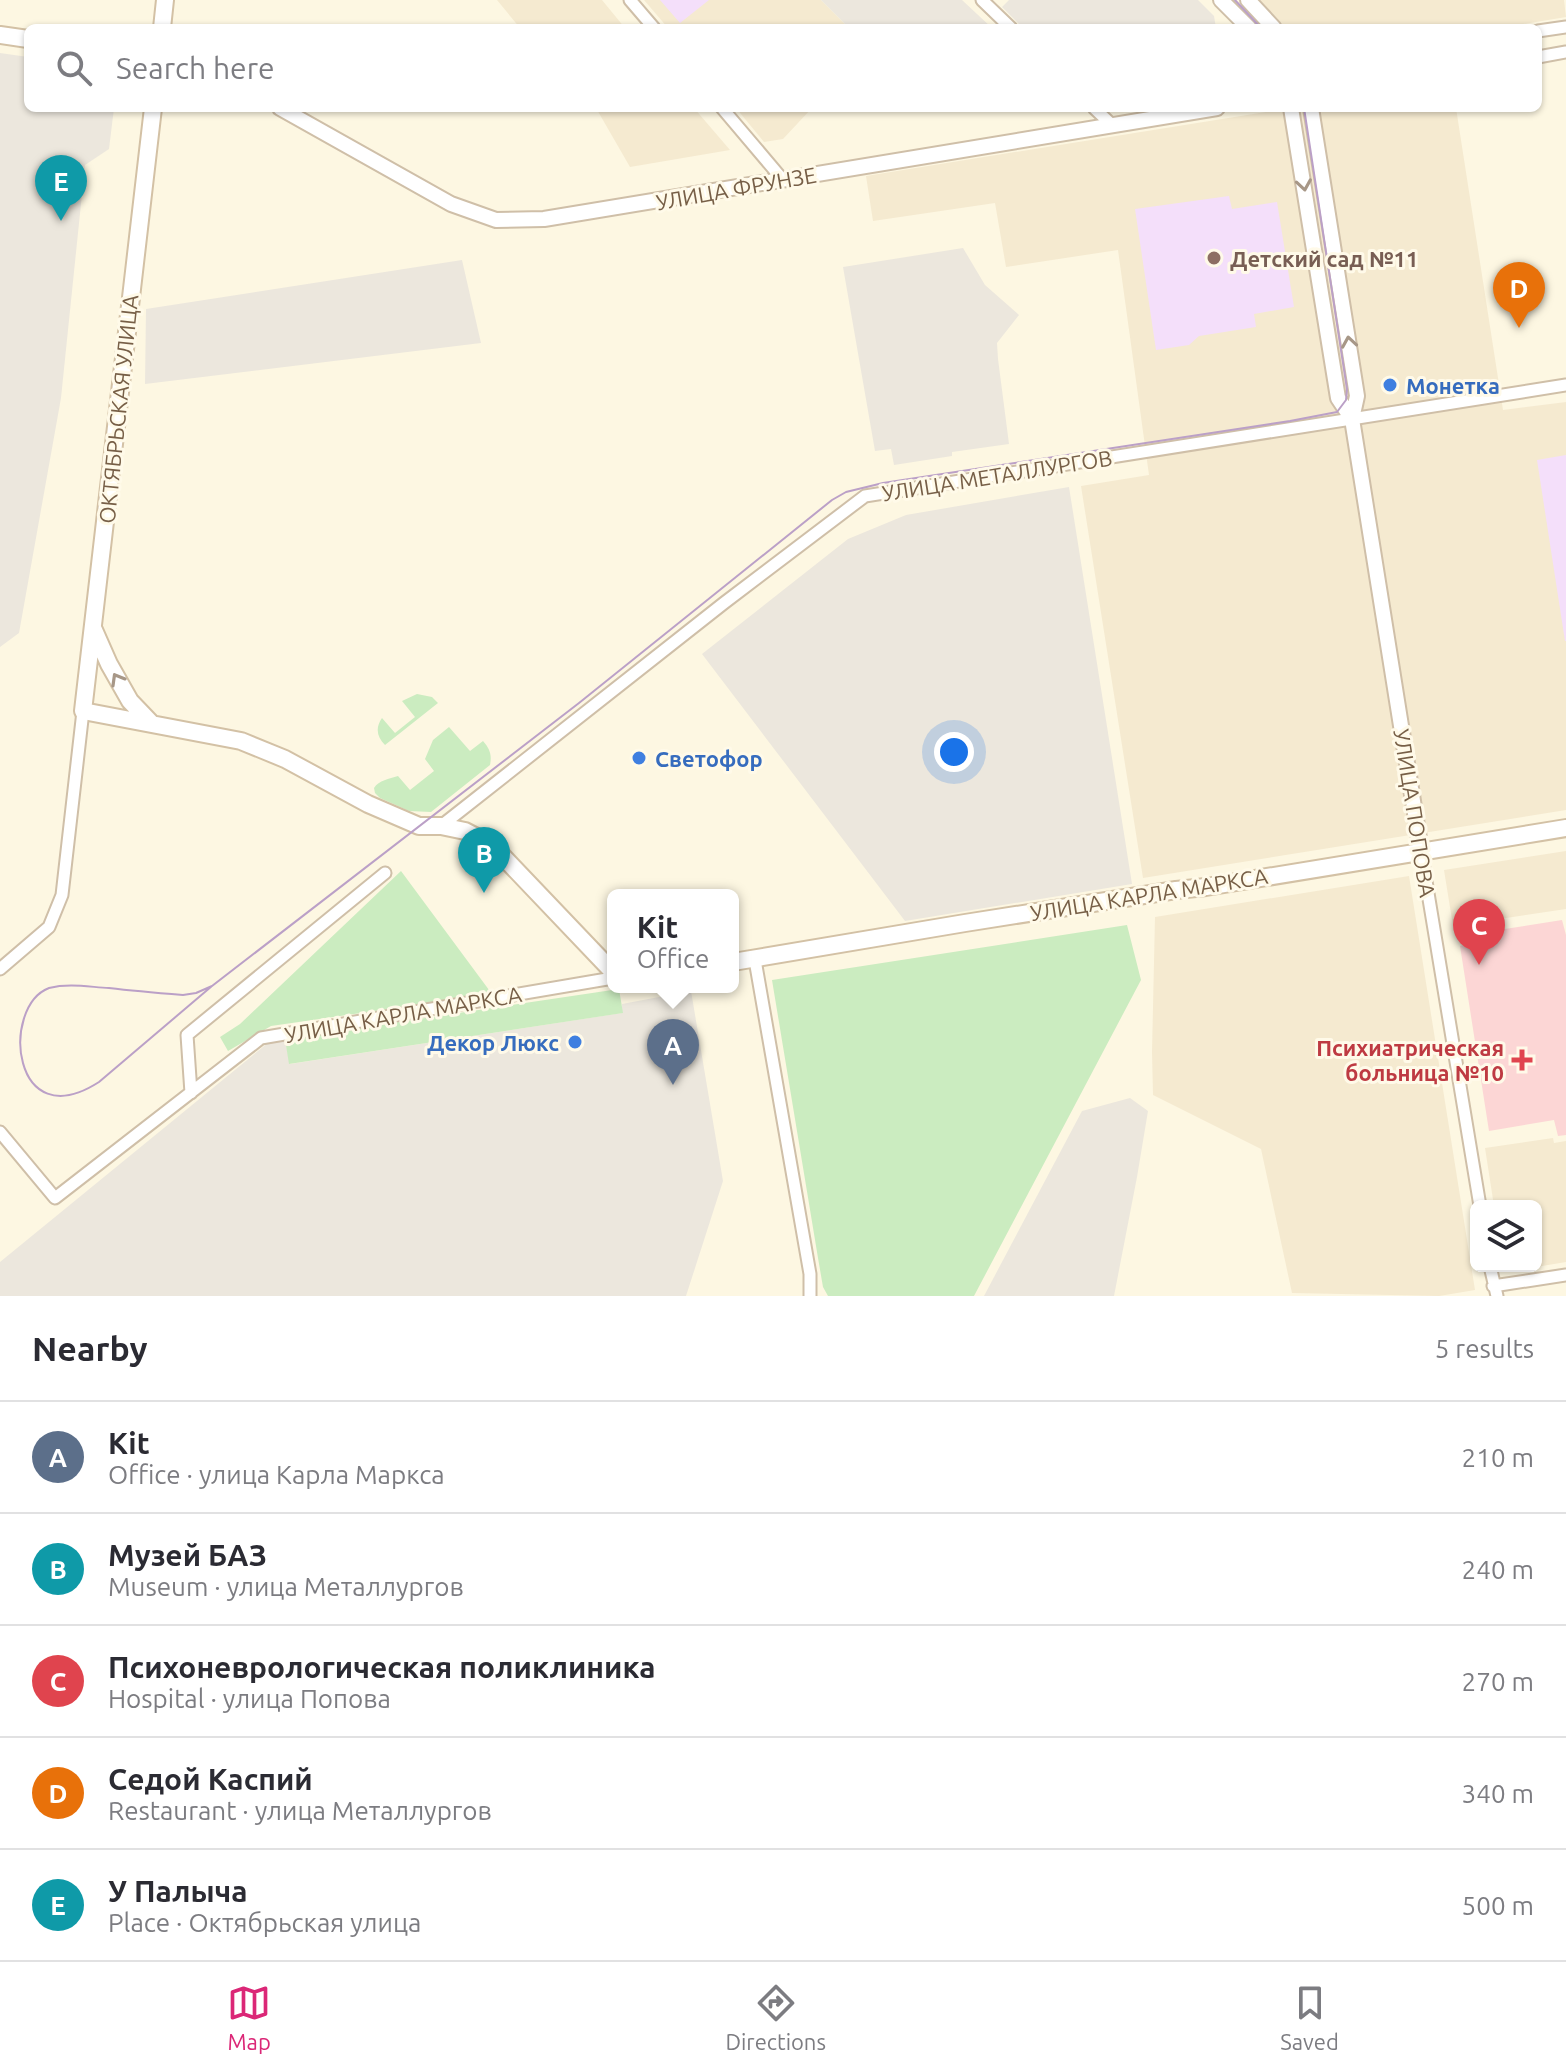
<!DOCTYPE html>
<html lang="en">
<head>
<meta charset="utf-8">
<style>
  :root { --surface:#fff; --page:#f7f7f7; --text:#2b2b33; --muted:#7c7c81; --line:#e1e1e2; --accent:#db2777 }
  body { margin:0; font-family:Ubuntu,sans-serif; background:var(--page); color:var(--text) }
  .controls { position:absolute; right:24px; bottom:24px; display:grid; overflow:hidden; border-radius:12px; box-shadow:0 2px 6px #0004 }
  .controls button { width:72px; height:72px; display:grid; place-items:center; padding:0; border:0; border-bottom:2px solid var(--line); background:var(--surface); color:var(--text); font:40px sans-serif }
  .you { position:absolute; left:954px; top:752px; width:28px; height:28px; margin:-20px; border:6px solid #fff; border-radius:50%; background:#1a73e8; box-shadow:0 0 0 12px #1a73e833 }
  .badge { display:grid; place-items:center; width:52px; height:52px; border-radius:50%; background:var(--accent); color:#fff; font-size:26px; font-weight:700 }
  .pin { position:absolute; translate:-50% -66px; filter:drop-shadow(0 2px 4px #0008) }
  .pin::after { content:''; position:absolute; top:42px; width:28px; height:24px; background:inherit; clip-path:polygon(0 0,100% 0,50% 100%) }
  .popup { position:absolute; left:607px; top:889px; width:132px; height:104px; box-sizing:border-box; display:grid; place-content:center; border-radius:12px; background:var(--surface); filter:drop-shadow(0 2px 6px #0005); font-size:26px; white-space:nowrap; color:var(--muted) }
  .popup b { font-size:30px; color:var(--text) }
  .popup::after { content:''; position:absolute; left:50%; top:100%; margin-left:-16px; border:16px solid transparent; border-top-color:var(--surface) }
  .list { margin:0; padding:0; list-style:none }
  h2 { display:flex; justify-content:space-between; align-items:center; height:104px; margin:0; padding:0 32px; font-size:34px }
  h2 small { font-size:26px; font-weight:400; color:var(--muted) }
  .list li { display:grid; grid-template-columns:52px 1fr auto; gap:24px; align-items:center; box-sizing:border-box; height:112px; padding:0 32px; border-top:2px solid var(--line) }
  .list b { display:block; font-size:30px; white-space:nowrap }
  .list p { margin:0; font-size:26px; white-space:nowrap; color:var(--muted) }
  .list em { font-size:26px; font-style:normal; color:var(--muted) }
  .icon { flex:none; width:44px; height:44px; fill:none; stroke:currentColor; stroke-width:2; stroke-linecap:round; stroke-linejoin:round }
  .map { position:relative; flex:none; width:1566px; height:1296px; overflow:hidden }
  .search { position:absolute; background:var(--surface); box-shadow:0 2px 6px #0004; left:24px; right:24px; top:24px; height:88px; display:flex; align-items:center; gap:20px; box-sizing:border-box; padding:0 28px; border-radius:12px; color:var(--muted); font-size:30px }
  .sheet { height:664px; background:var(--surface) }
  nav { display:flex; justify-content:space-around; align-items:center; box-sizing:border-box; height:112px; border-top:2px solid var(--line); background:var(--surface); font-size:22px; color:var(--muted) }
  nav a { display:grid; justify-items:center; gap:4px }
  nav .on { color:var(--accent) }
  .map>svg:first-child { display:block }
</style>
</head>
<body>
<div class="map">
<svg width="1566" height="1296" viewBox="0 0 1566 1296">
  <rect width="100%" height="100%" fill="#fdf7e2"/>
  <path fill="#f5ead0" d="M497 0H602L625 28H520Z
    M644 0H821L849 28H668Z
    M1260 0H1564L1566 17 1499 28H1286Z
    M596 108H694L730 150 630 167Z
    M736 108H812L783 139 764 142Z
    M1290 108H1456L1503 410 1566 402V810L1143 878 1081 486 1149 475 1118 250 1006 267 995 203 873 221 866 176Z
    M1566 851V909L1453 926 1444 870Z
    M1409 876 1475 1290 1439 1296 1292 1293 1261 1149 1153 1095 1152 1052 1155 917Z
    M1553 1138 1554 1143 1566 1141V1262L1505 1272 1504 1266H1536V1206H1494L1485 1148Z"/>
  <path fill="#ece7dd" d="M821 0H962L992 28H849Z
    M1009 0H1198L1214 16 1216 28H1023L1002 7Z
    M0 53 28 57V108H114L109 149 85 165 61 398 19 633 0 647Z
    M963 248 985 285 1019 315 997 343 998 359 1009 444 952 452V456L894 465 891 449 875 451 843 267Z
    M462 260 481 343 145 384 146 309Z
    M1069 487 1132 884 905 921 702 654 848 539 906 515Z
    M691 991 723 1181 686 1296H0V1262L269 1042 285 1039 290 1064 622 1013V1004Z
    M1130 1098 1148 1111 1137 1177 1114 1296H984L1082 1111Z"/>
  <path fill="#f4dffa" d="M660 0H709L680 23Z
    M1229 196 1232 209 1277 202 1294 307 1254 314 1256 327 1199 336 1189 345 1156 350 1135 209Z
    M1566 455V641H1565L1537 460Z"/>
  <path fill="#fcd6d5" d="M1562 920 1566 935V1135L1558 1136 1554 1120 1489 1131 1460 946 1468 944 1466 935Z"/>
  <path fill="#cbecc0" d="M417 694 432 697 438 703 385 745C377 737 375 728 382 718L395 733 415 717 402 701Z
    M449 727 470 751 483 741C490 749 492 755 490 765L431 812 409 811 380 798 375 793 374 788C379 780 389 779 398 776L410 790 434 771 425 759 433 740Z
    M401 871 492 994 271 1026 228 1051 220 1037 240 1024Z
    M1127 925 1141 980 974 1296H828L823 1287 818 1258 772 980Z
    M619 989 623 1013 289 1064 285 1039Z"/>
  <g fill="none" stroke-linecap="round" stroke-linejoin="round">
    <g stroke="#cfbfa8" stroke-width="15">
      <path id="minor" d="M630 0 654 28
        M982 0 1011 28
        M1538 31 1566 27
        M1538 57 1566 52
        M722 108 783 180
        M1094 108 1112 125
        M441 826 724 603 865 496 1566 385
        M1421 851 1480 1206
        M755 960 810 1274V1296
        M0 969 49 927 62 895 83 711
        M191 1093 187 1035 385 873
        M0 1132 55 1198 261 1038 613 978
        M1490 1266 1497 1296
        M1493 1286 1566 1275"/>
    </g>
    <g stroke="#cfbfa8" stroke-width="18">
      <path id="tertiary" d="M1221 0 1249 28
        M1248 0 1274 28
        M280 108 451 204 496 220 544 219 1217 108
        M1291 108 1338 398 1352 419
        M1311 108 1357 396 1352 419 1421 851"/>
    </g>
    <g stroke="#d3c1a5" stroke-width="20">
      <path id="secondary" d="M162 28 165 0
        M0 35 28 39
        M153 108 83 711 241 741 285 759 368 804 419 826H441L465 831 492 845 613 972
        M94 630 109 664 130 701 152 724
        M733 962 965 923 1176 890 1206 887 1566 828"/>
    </g>
    <use href="#minor" stroke="#fff" stroke-width="11"/>
    <use href="#tertiary" stroke="#fff" stroke-width="14"/>
    <use href="#secondary" stroke="#fff" stroke-width="16"/>
    <path stroke="#bba0c7" stroke-width="2" d="M1235 0 1261 28
      M212 986 196 993 183 995C158 993 134 991 109 988 89 987 69 983 49 988 0 1007 12 1138 99 1082L212 986 579 703 832 500 846 492 883 483 1290 421 1337 412 1346 400 1347 389 1304 108"/>
  </g>
  <defs><path id="oneway-chevron" d="M-2-3.5L2.5 0L-2 3.5" fill="none" stroke-width="1.6" stroke-linecap="round" stroke-linejoin="round" transform="scale(2)"/></defs>
  <g stroke="#a79787">
    <use href="#oneway-chevron" transform="translate(1304 185) rotate(81)"/>
    <use href="#oneway-chevron" transform="translate(1349 342) rotate(-99)"/>
    <use href="#oneway-chevron" transform="translate(117 679) rotate(-120)"/>
  </g>
  <circle fill="#8d6e63" stroke="#fffae9" stroke-width="3" cx="1214" cy="258" r="8"/>
  <g fill="#3f7fe0" stroke="#fffae9" stroke-width="3">
    <circle cx="1390" cy="385" r="8"/>
    <circle cx="639" cy="758" r="8"/>
    <circle cx="575" cy="1042" r="8"/>
  </g>
  <path fill="#e0444e" stroke="#fffae9" stroke-width="3" d="M1518 1048h8v8h8v8h-8v8h-8v-8h-8v-8h8z"/>
  <g text-anchor="middle" dominant-baseline="central" stroke-width="6" stroke-linejoin="round" paint-order="stroke">
    <g font-size="22" fill="#775f47" stroke="#fffae9">
      <text transform="translate(736 188) rotate(-10)">УЛИЦА ФРУНЗЕ</text>
      <text transform="translate(118 409) rotate(-84)">ОКТЯБРЬСКАЯ УЛИЦА</text>
      <text transform="translate(997 475) rotate(-9)">УЛИЦА МЕТАЛЛУРГОВ</text>
      <text transform="translate(1415 813) rotate(81)">УЛИЦА ПОПОВА</text>
      <text transform="translate(1149 894) rotate(-9)">УЛИЦА КАРЛА МАРКСА</text>
      <text transform="translate(403 1014) rotate(-10)">УЛИЦА КАРЛА МАРКСА</text>
    </g>
    <g font-size="22" font-weight="bold" fill="#785e54" stroke="#fffae9" text-anchor="start">
      <text x="1230" y="258">Детский сад №11</text>
    </g>
    <g font-size="22" font-weight="bold" fill="#366cbe" stroke="#fffae9" text-anchor="start">
      <text x="1406" y="385">Монетка</text>
      <text x="655" y="758">Светофор</text>
      <text x="559" y="1042" text-anchor="end">Декор Люкс</text>
    </g>
    <g font-size="22" font-weight="bold" fill="#be3a42" stroke="#fffae9" text-anchor="end">
      <text x="1504" y="1047">Психиатрическая<tspan x="1504" dy="25">больница №10</tspan></text>
    </g>
  </g>
</svg>
<div class="controls">
<button><svg class="icon" aria-label="layers" viewBox="0 0 24 24"><path d="M12 4l9 5-9 5-9-5zM3 14l9 5 9-5"/></svg></button>
</div>
<div class="you"></div>
<div class="pin badge" style="left:673px;top:1085px;background:#5c6f8a">A</div>
<div class="popup"><b>Kit</b>Office</div>
<div class="pin badge" style="left:484px;top:893px;background:#0f9aa8">B</div>
<div class="pin badge" style="left:1479px;top:965px;background:#e0444e">C</div>
<div class="pin badge" style="left:1519px;top:328px;background:#e8710a">D</div>
<div class="pin badge" style="left:61px;top:221px;background:#0f9aa8">E</div>
<div class="search"><svg class="icon" aria-label="search" viewBox="0 0 24 24"><circle cx="10" cy="10" r="6"/><path d="M15 15l6 6"/></svg>Search here</div>
</div>
<section class="sheet">
<h2>Nearby<small>5 results</small></h2>
<ul class="list">
<li><span class="badge" style="background:#5c6f8a">A</span><div><b>Kit</b><p>Office · улица Карла Маркса</p></div><em>210 m</em></li>
<li><span class="badge" style="background:#0f9aa8">B</span><div><b>Музей БАЗ</b><p>Museum · улица Металлургов</p></div><em>240 m</em></li>
<li><span class="badge" style="background:#e0444e">C</span><div><b>Психоневрологическая поликлиника</b><p>Hospital · улица Попова</p></div><em>270 m</em></li>
<li><span class="badge" style="background:#e8710a">D</span><div><b>Седой Каспий</b><p>Restaurant · улица Металлургов</p></div><em>340 m</em></li>
<li><span class="badge" style="background:#0f9aa8">E</span><div><b>У Палыча</b><p>Place · Октябрьская улица</p></div><em>500 m</em></li>
</ul>
</section>
<nav>
<a class="on"><svg class="icon" aria-label="map" viewBox="0 0 24 24"><path d="M3 6l6-2 6 2 6-2v14l-6 2-6-2-6 2zM9 4v14M15 6v14"/></svg>Map</a>
<a><svg class="icon" aria-label="directions" viewBox="0 0 24 24"><path d="M12 3l9 9-9 9-9-9zM9 14v-3h6M13 9l2 2-2 2"/></svg>Directions</a>
<a><svg class="icon" aria-label="saved" viewBox="0 0 24 24"><path d="M7 4h10v16l-5-4-5 4z"/></svg>Saved</a>
</nav>
</body>
</html>
